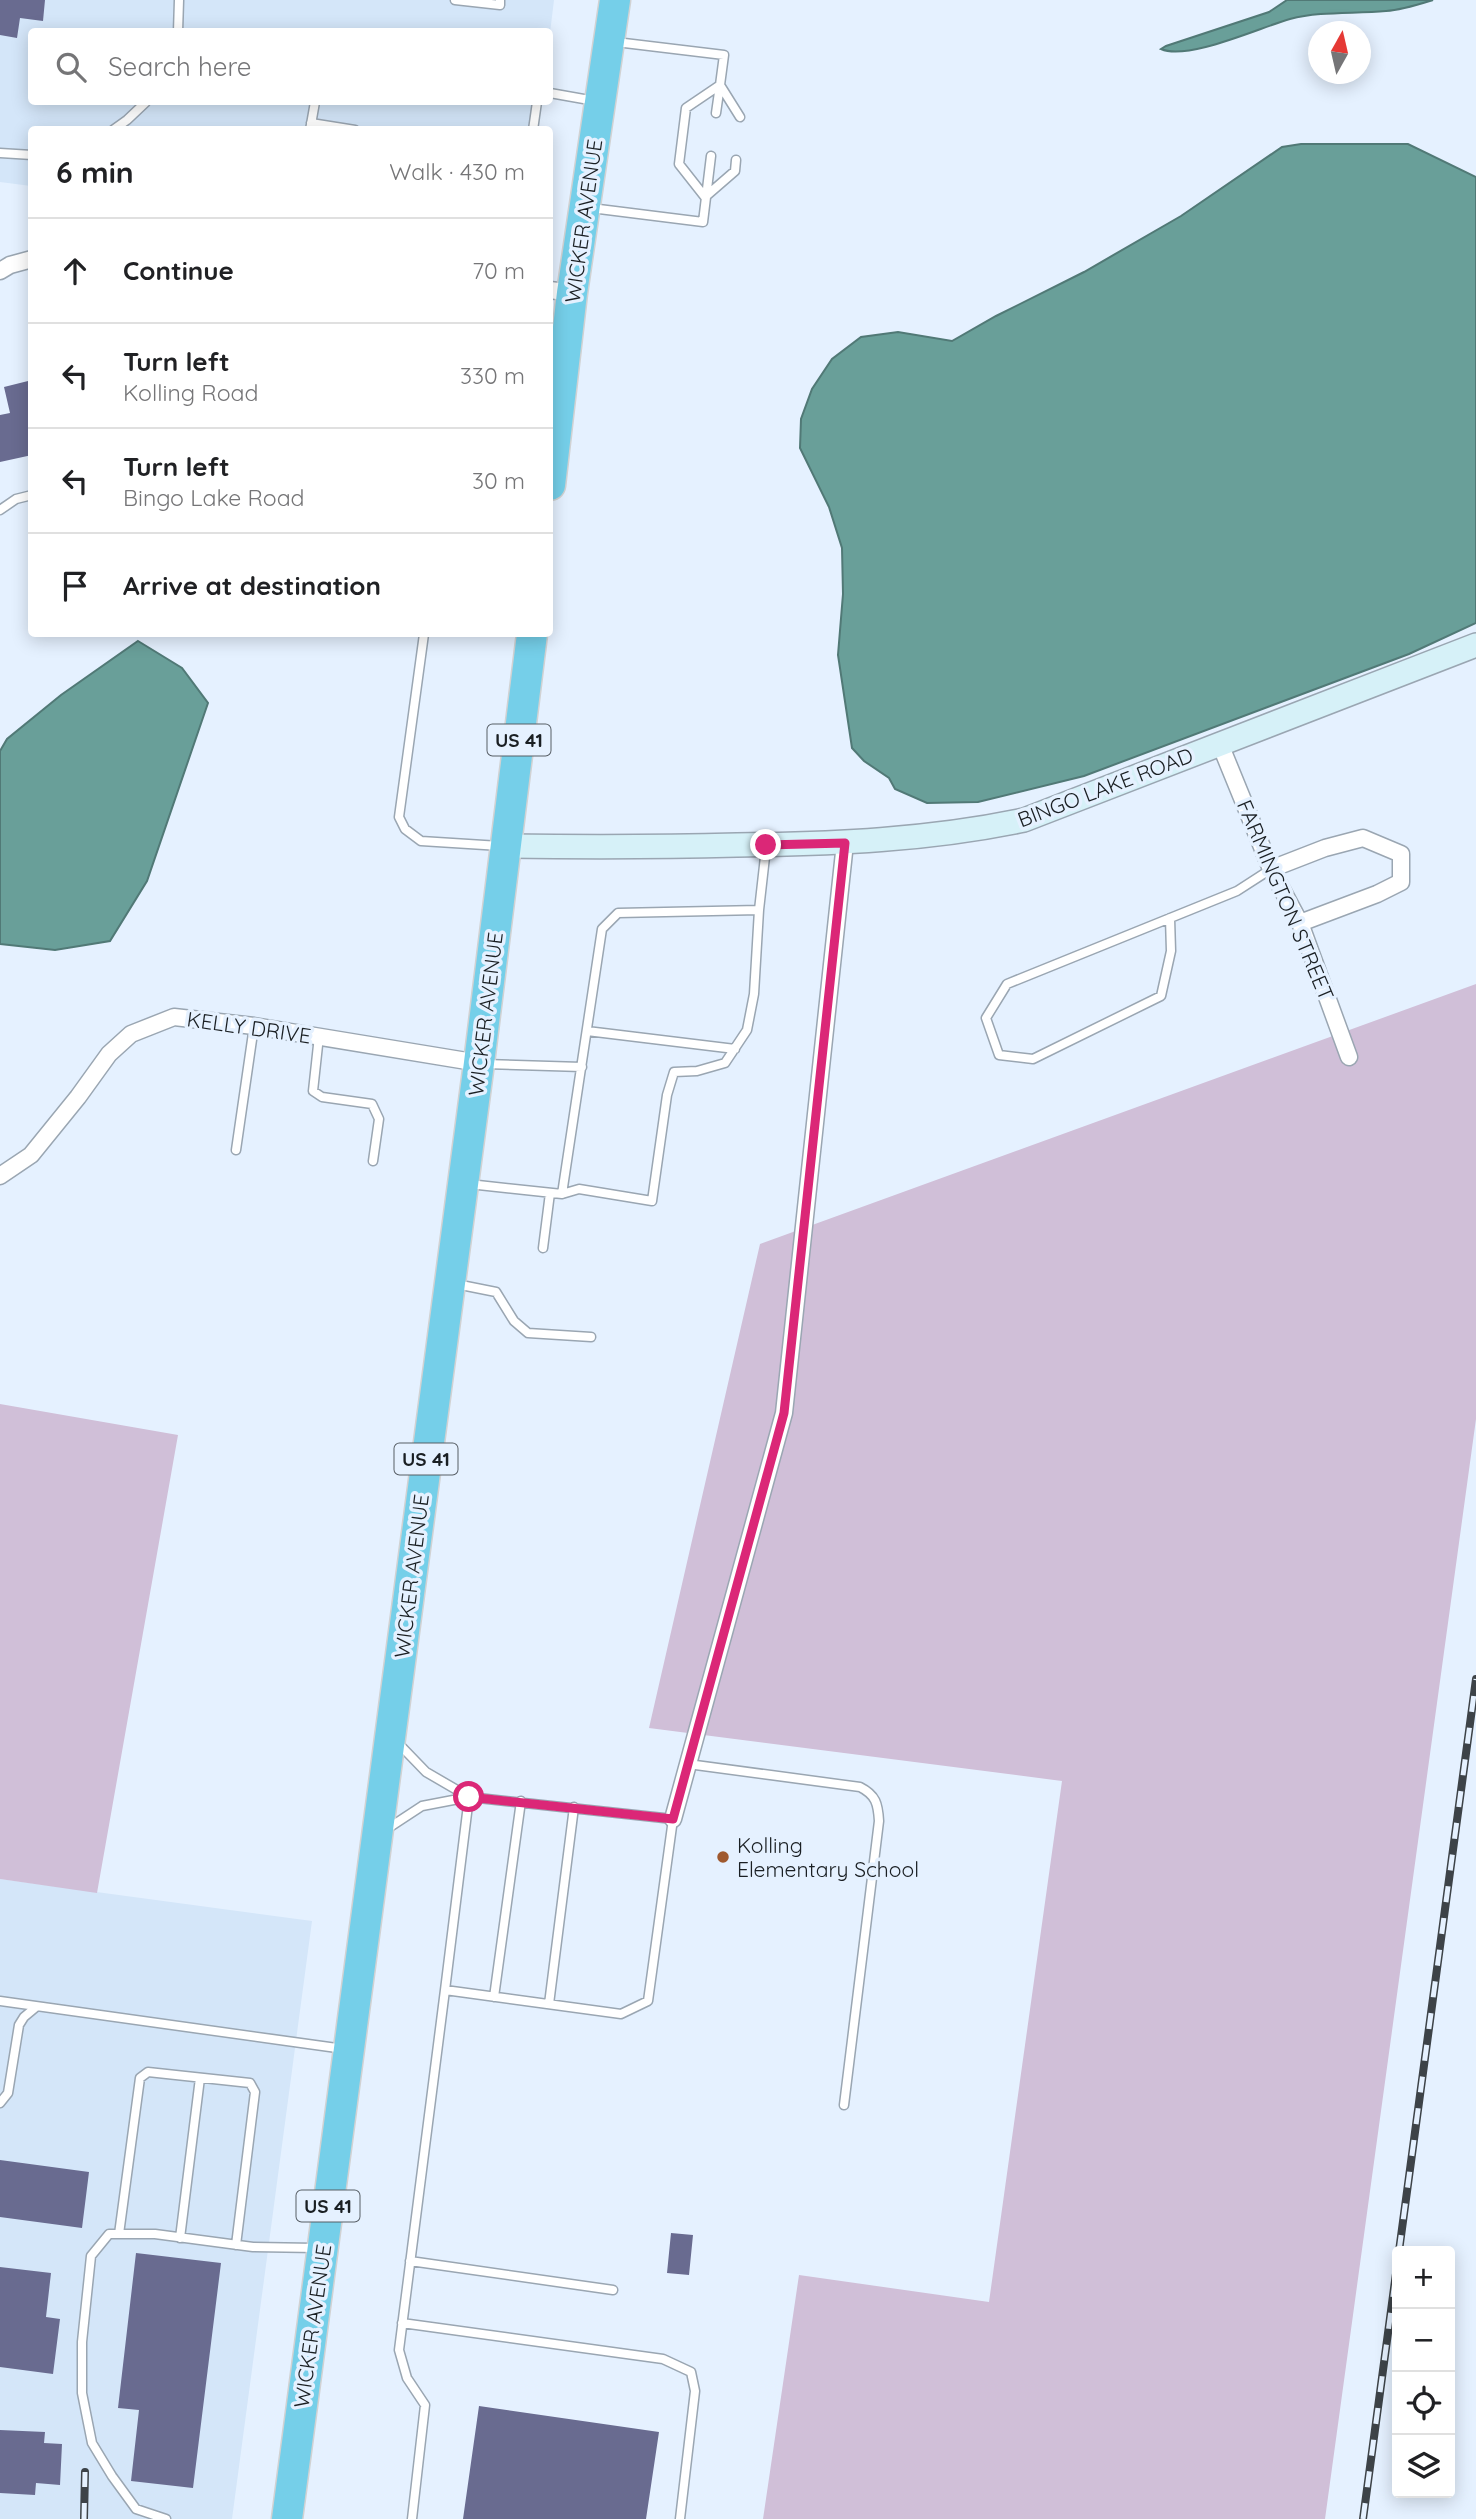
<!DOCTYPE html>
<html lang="en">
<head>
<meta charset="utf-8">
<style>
  :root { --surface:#fff; --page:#f2f2f2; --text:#202124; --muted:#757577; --line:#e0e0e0 }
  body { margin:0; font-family:Quicksand,sans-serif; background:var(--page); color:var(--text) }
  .controls { position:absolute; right:21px; bottom:21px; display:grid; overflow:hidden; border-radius:7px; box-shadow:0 4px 18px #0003 }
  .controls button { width:63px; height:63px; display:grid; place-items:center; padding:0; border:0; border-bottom:2px solid var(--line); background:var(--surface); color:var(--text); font:35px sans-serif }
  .compass { position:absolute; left:1308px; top:21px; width:63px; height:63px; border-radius:50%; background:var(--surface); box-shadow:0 4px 18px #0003; rotate:8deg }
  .stop { position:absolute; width:21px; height:21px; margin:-16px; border:5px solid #db2777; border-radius:50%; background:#fff }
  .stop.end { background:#db2777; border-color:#fff; box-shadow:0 2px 7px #0008 }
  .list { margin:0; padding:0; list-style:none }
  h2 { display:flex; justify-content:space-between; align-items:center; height:91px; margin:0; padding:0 28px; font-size:30px }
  h2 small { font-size:23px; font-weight:400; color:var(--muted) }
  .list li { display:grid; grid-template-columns:46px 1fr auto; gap:21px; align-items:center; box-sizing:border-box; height:105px; padding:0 28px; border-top:2px solid var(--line) }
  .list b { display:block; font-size:26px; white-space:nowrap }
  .list p { margin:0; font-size:23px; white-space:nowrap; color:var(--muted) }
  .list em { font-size:23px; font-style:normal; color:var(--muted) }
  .icon { flex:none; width:38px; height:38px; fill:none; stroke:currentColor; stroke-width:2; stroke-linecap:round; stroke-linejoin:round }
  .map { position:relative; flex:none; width:1476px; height:2519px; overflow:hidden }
  .search { position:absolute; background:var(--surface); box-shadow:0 4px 18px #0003; left:28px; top:28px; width:525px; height:77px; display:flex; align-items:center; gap:18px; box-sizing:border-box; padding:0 24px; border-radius:7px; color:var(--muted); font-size:26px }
  .panel { position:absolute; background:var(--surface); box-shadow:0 4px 18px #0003; left:28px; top:126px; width:525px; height:511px; border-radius:7px }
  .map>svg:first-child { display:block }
</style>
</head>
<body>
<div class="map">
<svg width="1476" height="2519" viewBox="0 0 1476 2519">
  <rect width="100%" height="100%" fill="#e5f1ff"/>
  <path fill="#d4e6f9" d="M0 0H554L550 33 32 32V102H540L535 129 32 130 31 186 0 182Z
    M0 1879 312 1921 232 2519H0Z"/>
  <path fill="#d0bfd8" d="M1476 984V1419L1325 2519H763L799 2275 989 2302 1062 1781 649 1728 760 1244Z
    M0 1404 178 1435 97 1893 0 1879Z"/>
  <path fill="#699f99" stroke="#517976" stroke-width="2" d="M1287 0H1433C1417 5 1402 10 1386 11 1354 14 1321 11 1290 19 1261 27 1188 61 1161 49L1166 46 1269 12Z
    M1301 144H1408L1476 177V623L1409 654 1084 776 978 802 927 803 895 789 889 778 864 761 852 748 838 655 843 594 842 548 829 507 800 448 801 419 812 389 832 359 861 337 898 332 952 341 996 316 1084 272 1181 216 1282 147Z
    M138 641 182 668 208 703 147 881 110 941 55 950 0 944V751L7 739 61 695Z"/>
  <path fill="#696b90" d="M0 0H45L43 21 20 18 17 38 0 35Z
    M32 380V455L0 462V415L10 413 4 387Z
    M0 2160 89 2172 82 2228 0 2217Z
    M671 2233 693 2235 689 2275 667 2273Z
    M136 2253 221 2263 193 2488 131 2481 139 2410 118 2408Z
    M0 2267 51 2273 46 2317 60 2319 53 2374 0 2367Z
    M479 2406 659 2432 646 2519H463Z
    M0 2430 45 2432 44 2443 62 2444 60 2485 36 2483 35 2495 0 2493Z"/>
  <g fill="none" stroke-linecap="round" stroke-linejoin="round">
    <g stroke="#9aa6b2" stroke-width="11">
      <path id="lane" d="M455 0 500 5V0
        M178 32 179 0
        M616 42 724 55 720 85 686 108 679 164 705 197 735 171 736 160
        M720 85 740 117
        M550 93 595 101
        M716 113 720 85
        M311 123 355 130
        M113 130 127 120 146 102
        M310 130 315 102
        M533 130 537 102
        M0 153 32 155
        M591 208 703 222 711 156
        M0 510 16 499 32 495
        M424 634 399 817 405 829 421 841 500 846
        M1170 918 1171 951 1161 996 1033 1059 999 1055 986 1018 1007 984 1237 891 1271 869
        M587 1031 735 1049
        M319 1036 313 1091 322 1097 372 1104 379 1119 373 1161
        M485 1064 582 1067
        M236 1150 254 1026
        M469 1184 562 1194 602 929 618 913 759 910 766 848
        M562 1194 579 1189 652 1201 667 1095 674 1072 697 1071 725 1063 747 1030 754 994 759 910
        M543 1248 550 1193
        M456 1284 496 1292 514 1321 528 1333 591 1337
        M397 1742 426 1772 469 1797
        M688 1764 860 1787C876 1795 878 1804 879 1821L844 2105
        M387 1829 422 1806 469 1797 673 1819 648 2001 621 2014 445 1990 469 1797
        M494 1997 521 1801
        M0 2001 344 2049
        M549 2004 574 1807
        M0 2103 8 2093 19 2025 24 2017 36 2007
        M119 2234 140 2078 148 2072 250 2083 255 2092 236 2245
        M180 2238 200 2078
        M410 2261 613 2290
        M402 2323 663 2359 691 2372 695 2391 680 2519
        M166 2519 136 2509 112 2476 92 2443 82 2393V2342L91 2256 109 2234H155L253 2247 316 2248
        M412 2519 425 2405 407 2378 399 2350 445 1990"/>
    </g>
    <g stroke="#9aa6b2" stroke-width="19">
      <path id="street" d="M0 271 10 265 32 259
        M550 290 572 293
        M1220 744 1271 869 1300 923 1349 1057
        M1271 869 1325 848 1363 838 1401 854V882L1377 894 1300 923
        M0 1176 31 1155 78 1097 109 1054 131 1034 174 1017 254 1026 479 1063
        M673 1819 784 1413 845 843"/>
    </g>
    <g stroke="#9aa6b2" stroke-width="26">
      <path id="secondary" d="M506 846C583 847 660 847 737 845 833 844 929 840 1024 820L1476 645"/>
    </g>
    <g stroke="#d1d2d3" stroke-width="33">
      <path id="highway" d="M550 485 572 293 615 0
        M287 2519 479 1063 532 634"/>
    </g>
    <use href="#lane" stroke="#fff" stroke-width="8"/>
    <use href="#street" stroke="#fff" stroke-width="16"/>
    <use href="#secondary" stroke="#d6f1f8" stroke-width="23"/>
    <use href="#highway" stroke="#75cfe9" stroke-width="30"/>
    <g stroke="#3d4348" stroke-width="8">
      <path id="rail" d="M1399 2251 1476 1679
        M84 2519 85 2472
        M1363 2519 1397 2266"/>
    </g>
    <use href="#rail" stroke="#e5f1ff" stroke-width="5" stroke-dasharray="16" stroke-linecap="butt"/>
  </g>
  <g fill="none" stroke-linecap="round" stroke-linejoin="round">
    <path stroke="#db2777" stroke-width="9" d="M469 1797 673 1819 784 1413 845 843 766 845"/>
  </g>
  <circle fill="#9f592f" stroke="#e5f1ff" stroke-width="2.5" cx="723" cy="1857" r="7"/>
  <g text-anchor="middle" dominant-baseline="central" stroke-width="7" stroke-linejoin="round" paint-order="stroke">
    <g fill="#e5f1ff" stroke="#575e65" stroke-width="2">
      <rect x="487.5" y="724.5" width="63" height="31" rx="5"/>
      <rect x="394.5" y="1443.5" width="63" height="31" rx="5"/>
      <rect x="296.5" y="2190.5" width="63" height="31" rx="5"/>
    </g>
    <g font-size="19" font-weight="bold" fill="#1a1f23">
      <text x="519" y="740">US 41</text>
      <text x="426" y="1459">US 41</text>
      <text x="328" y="2206">US 41</text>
    </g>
    <g font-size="21" fill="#1a1f23" stroke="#e5f1ff">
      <text transform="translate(583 221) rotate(-82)">WICKER AVENUE</text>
      <text transform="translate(1105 787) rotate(-21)">BINGO LAKE ROAD</text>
      <text transform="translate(1286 900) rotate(67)">FARMINGTON STREET</text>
      <text transform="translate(485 1014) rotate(-83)">WICKER AVENUE</text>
      <text transform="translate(249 1027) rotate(8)">KELLY DRIVE</text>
      <text transform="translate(411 1576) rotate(-83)">WICKER AVENUE</text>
      <text transform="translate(312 2326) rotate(-82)">WICKER AVENUE</text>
    </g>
    <g font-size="21" fill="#1a1f23" stroke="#e5f1ff" text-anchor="start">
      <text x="737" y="1845">Kolling<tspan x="737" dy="24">Elementary School</tspan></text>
    </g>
  </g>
</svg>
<div class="controls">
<button>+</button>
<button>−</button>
<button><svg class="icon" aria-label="locate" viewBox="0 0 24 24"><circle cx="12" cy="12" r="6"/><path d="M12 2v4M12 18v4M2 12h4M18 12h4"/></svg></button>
<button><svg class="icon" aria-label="layers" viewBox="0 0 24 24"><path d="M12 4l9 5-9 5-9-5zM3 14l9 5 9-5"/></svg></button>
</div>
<svg class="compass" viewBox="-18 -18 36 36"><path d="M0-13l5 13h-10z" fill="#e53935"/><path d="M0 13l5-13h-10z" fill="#757577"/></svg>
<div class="stop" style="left:469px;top:1797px"></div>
<div class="stop end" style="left:766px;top:845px"></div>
<div class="search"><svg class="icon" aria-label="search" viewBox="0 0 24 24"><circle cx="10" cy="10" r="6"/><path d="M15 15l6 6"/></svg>Search here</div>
<section class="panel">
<h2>6 min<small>Walk · 430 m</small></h2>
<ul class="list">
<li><svg class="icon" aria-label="ahead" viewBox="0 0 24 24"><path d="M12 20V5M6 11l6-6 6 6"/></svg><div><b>Continue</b></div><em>70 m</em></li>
<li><svg class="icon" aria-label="left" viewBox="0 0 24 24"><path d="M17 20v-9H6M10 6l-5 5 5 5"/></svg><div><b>Turn left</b><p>Kolling Road</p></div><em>330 m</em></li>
<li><svg class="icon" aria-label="left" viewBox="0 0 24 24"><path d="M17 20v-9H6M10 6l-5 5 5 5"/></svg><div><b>Turn left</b><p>Bingo Lake Road</p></div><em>30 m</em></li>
<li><svg class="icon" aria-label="arrive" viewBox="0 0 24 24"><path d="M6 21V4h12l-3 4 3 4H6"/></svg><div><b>Arrive at destination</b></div></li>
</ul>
</section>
</div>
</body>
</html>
